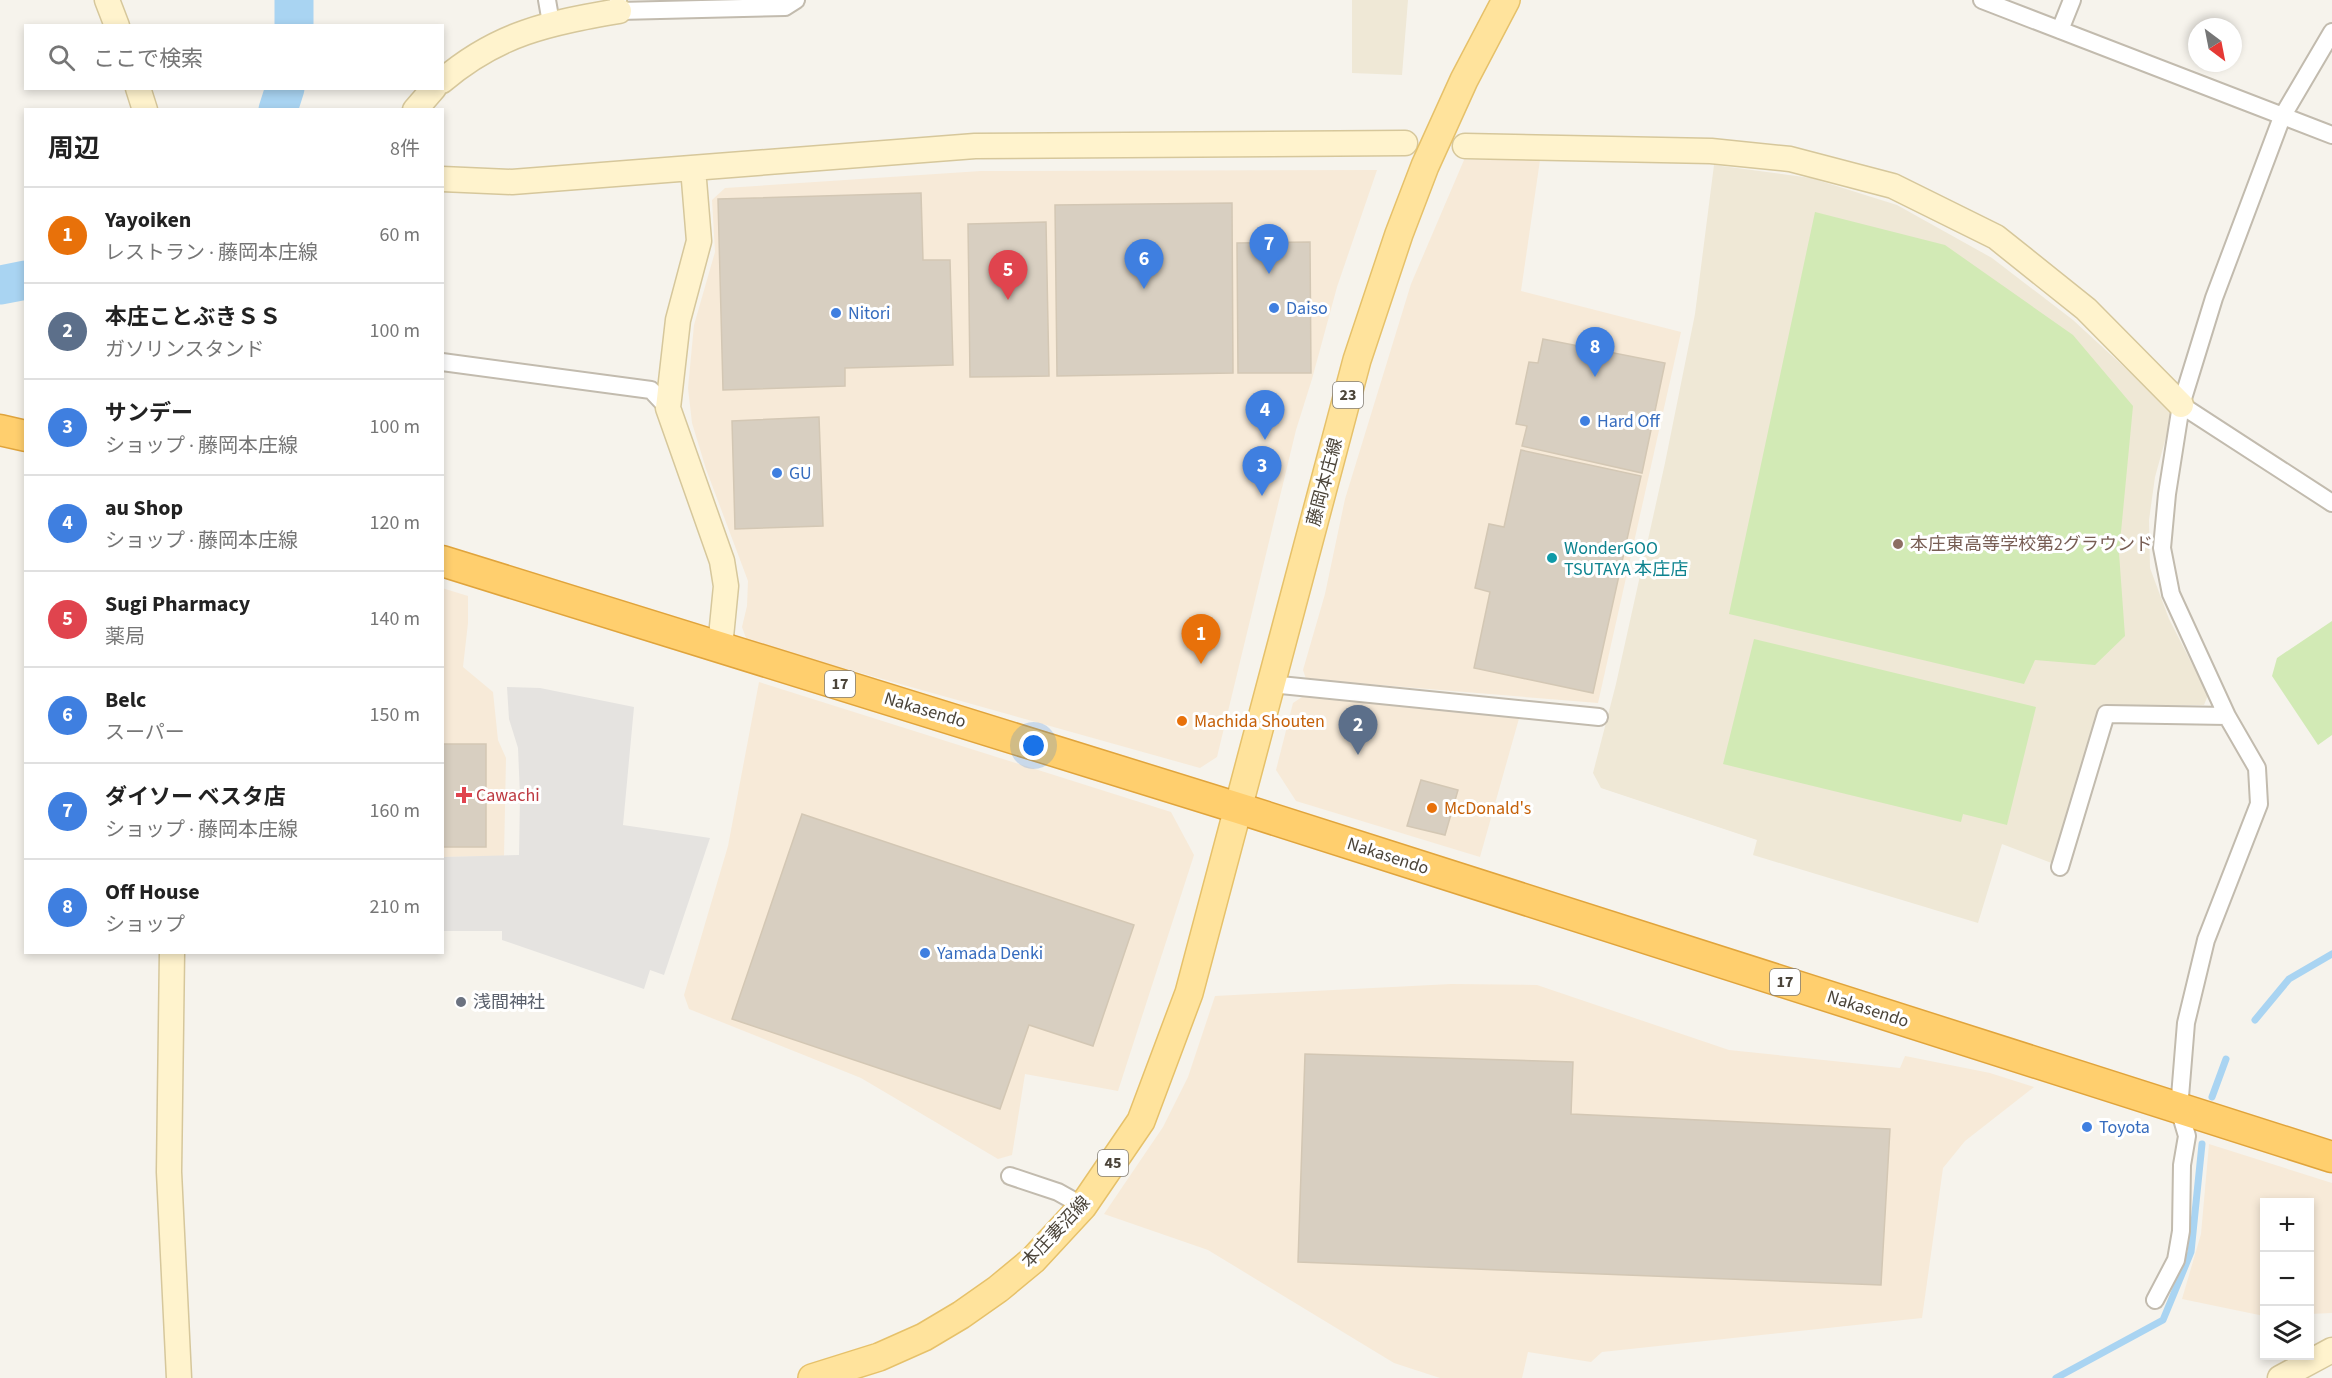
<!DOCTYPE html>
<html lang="ja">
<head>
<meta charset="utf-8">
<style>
  :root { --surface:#fff; --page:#f6f6f6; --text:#222; --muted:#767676; --line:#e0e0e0; --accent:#d93025 }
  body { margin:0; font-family:"Source Sans 3","Noto Sans JP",sans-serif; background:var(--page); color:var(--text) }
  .controls { position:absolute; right:18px; bottom:18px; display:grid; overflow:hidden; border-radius:0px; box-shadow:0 3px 9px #0003 }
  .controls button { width:54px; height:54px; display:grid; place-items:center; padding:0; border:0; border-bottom:2px solid var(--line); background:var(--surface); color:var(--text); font:30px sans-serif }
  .compass { position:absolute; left:2188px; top:18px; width:54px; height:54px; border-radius:50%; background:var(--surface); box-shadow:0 3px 9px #0003; rotate:148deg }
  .you { position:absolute; left:1034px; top:746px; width:21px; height:21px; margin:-15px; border:4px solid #fff; border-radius:50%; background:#1a73e8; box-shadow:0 0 0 9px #1a73e833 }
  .badge { display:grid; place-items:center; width:39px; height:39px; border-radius:50%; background:var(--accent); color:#fff; font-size:20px; font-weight:700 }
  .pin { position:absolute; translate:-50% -50px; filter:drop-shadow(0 2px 3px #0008) }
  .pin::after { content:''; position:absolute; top:32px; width:21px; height:18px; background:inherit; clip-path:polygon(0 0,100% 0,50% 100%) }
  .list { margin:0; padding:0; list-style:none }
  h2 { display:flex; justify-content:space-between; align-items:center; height:78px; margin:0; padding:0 24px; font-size:26px }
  h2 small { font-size:20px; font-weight:400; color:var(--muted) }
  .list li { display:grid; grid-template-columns:39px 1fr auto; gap:18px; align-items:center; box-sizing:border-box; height:96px; padding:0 24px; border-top:2px solid var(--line) }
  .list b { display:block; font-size:22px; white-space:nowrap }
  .list p { margin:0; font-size:20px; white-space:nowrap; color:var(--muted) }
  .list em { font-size:20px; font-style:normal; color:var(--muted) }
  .icon { flex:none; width:33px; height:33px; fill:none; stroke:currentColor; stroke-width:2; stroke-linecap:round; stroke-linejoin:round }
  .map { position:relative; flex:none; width:2332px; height:1378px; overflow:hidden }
  .search { position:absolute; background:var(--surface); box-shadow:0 3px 9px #0003; left:24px; top:24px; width:420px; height:66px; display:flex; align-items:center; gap:15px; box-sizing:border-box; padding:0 21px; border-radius:0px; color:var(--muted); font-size:22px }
  .panel { position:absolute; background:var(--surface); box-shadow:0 3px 9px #0003; left:24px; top:108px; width:420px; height:846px; border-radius:0px }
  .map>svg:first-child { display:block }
</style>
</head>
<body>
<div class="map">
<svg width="2332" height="1378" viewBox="0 0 2332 1378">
  <rect width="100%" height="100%" fill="#f6f3ec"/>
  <path fill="#f7ead8" d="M1464 160H1540L1521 291 1681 332 1598 703 1306 679 1303 670 1325 594 1345 499 1411 284Z
    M1377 170 1337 287 1312 379 1296 430 1217 757 1200 768 747 641 742 627 747 606 748 581 706 469 692 423 688 388 694 325 715 252 712 200 725 188 981 171Z
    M442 588 468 596V623L463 667 493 692 498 740 506 758 504 856 443 857Z
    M759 682 1171 812 1194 855 1118 1091 1025 1074 1012 1155 998 1159 861 1078 689 1009 684 995 728 846Z
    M1305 695 1520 715 1480 857 1296 801 1276 770 1293 703Z
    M1451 984 1537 985 1729 1050 1900 1068 1905 1056 1990 1073 2034 1087 1965 1141 1943 1168 1922 1318 1602 1352 1591 1362 1528 1352 1522 1378H1440L1394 1363 1208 1250 1104 1214 1163 1127 1188 1077 1215 996Z
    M2209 1144 2332 1183V1313L2310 1314V1202H2264V1316L2182 1299 2201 1234Z"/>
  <path fill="#efe8d6" d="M1352 0H1408L1402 75 1352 73Z
    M1714 165 1811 178 1897 205 1992 258 2073 320 2173 412 2155 477 2149 520 2150 568 2169 619 2208 695 2204 705 2104 706 2054 864 2002 844 1978 923 1753 855 1757 840 1601 788 1593 773 1616 684 1665 463 1695 314Z"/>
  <path fill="#d2eab5" d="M1815 212 1945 245 2073 335 2133 406 2119 553 2125 636 2095 665 2035 660 2024 684 1729 614Z
    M2332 621V735L2318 745 2272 676 2277 658Z
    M1754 639 2036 707 2007 825 1963 814 1961 822 1723 764Z"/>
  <path fill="#e5e3e0" d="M507 687 540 688 634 707 623 825 710 838 664 975 650 970 644 989 502 940V931H443V857L519 855 520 796 518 748 509 719Z"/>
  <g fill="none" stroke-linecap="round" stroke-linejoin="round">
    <path stroke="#a9d4f2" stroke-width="7" d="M2255 1020 2289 979 2332 954
      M2212 1097 2226 1059
      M2056 1378 2163 1320 2191 1252 2202 1144"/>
    <path stroke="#a9d4f2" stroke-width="39" d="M294 0V26
      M278 110 285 88
      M0 285 26 280"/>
  </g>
  <path fill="#d8cfc1" stroke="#d3c7b4" stroke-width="1.5" d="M921 193 923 260H950L953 365 845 368V386L723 390 718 199Z
    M1232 203 1233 373 1057 376 1055 205Z
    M1046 222 1049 376 970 377 968 224Z
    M1310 242 1311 373H1238L1237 243Z
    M1543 339 1665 363 1642 473 1522 446 1527 426 1516 424 1529 362 1538 363Z
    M819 417 823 526 735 529 732 421Z
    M1521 450 1641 476 1593 693 1474 668 1490 592 1475 588 1489 524 1504 527Z
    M442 744H486V847H442Z
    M1421 780 1458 790 1445 835 1407 826Z
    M802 814 1134 925 1093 1046 1029 1025 1000 1109 732 1019Z
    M1305 1054 1573 1062 1571 1114 1890 1129 1881 1285 1298 1262Z"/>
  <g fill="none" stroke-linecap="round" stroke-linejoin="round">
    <g stroke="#c2bbae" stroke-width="20">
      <path id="street" d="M547 0 551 23
        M1982 0 2332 135
        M618 2 619 11 785 7 796 0
        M2060 30 2072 0
        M442 362 651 390 668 408
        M2181 405 2332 503
        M1270 684 1599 717
        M2060 867 2106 714 2227 716
        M1010 1176 1058 1192 1083 1206
        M2155 1300 2176 1260 2181 1231 2182 1165 2187 1136 2179 1109 2186 1023 2206 940 2259 804 2257 768 2227 716 2171 594 2162 548 2167 494 2181 405 2214 298 2282 117 2332 32"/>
    </g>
    <g stroke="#d6c79b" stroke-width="27">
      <path id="secondary" d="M107 0 117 26
        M442 81C498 33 549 23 619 11
        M138 88 145 110
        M415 110 434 88
        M1465 146 1711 151 1790 159 1893 186 1996 237 2086 309 2181 405
        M693 168 699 241 678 320 668 408 722 561 726 586 720 647
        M442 179 512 182 975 146 1405 143
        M172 952 169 1172 179 1378
        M2280 1378 2332 1350"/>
    </g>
    <g stroke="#e6c16a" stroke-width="30">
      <path id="primary" d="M812 1378 879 1357 924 1337 961 1315 998 1289 1033 1260 1083 1206 1141 1121 1189 993 1357 360 1399 234 1425 166 1464 80 1506 0"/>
    </g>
    <g stroke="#e0a43c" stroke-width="33">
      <path id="highway" d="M0 430 26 436
        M442 561 1238 808 2332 1157"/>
    </g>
    <use href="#street" stroke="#fff" stroke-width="16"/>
    <use href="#secondary" stroke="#fff3cd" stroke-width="24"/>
    <use href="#primary" stroke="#ffe39c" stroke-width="27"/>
    <use href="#highway" stroke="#ffcf6e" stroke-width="30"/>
  </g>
  <g fill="#3f7fe0" stroke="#fff" stroke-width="2">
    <circle cx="1274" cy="308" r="6"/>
    <circle cx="836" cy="313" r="6"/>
    <circle cx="1585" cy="421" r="6"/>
    <circle cx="777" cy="473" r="6"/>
    <circle cx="925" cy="953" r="6"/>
    <circle cx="2087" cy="1127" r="6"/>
  </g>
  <circle fill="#8d6e63" stroke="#fff" stroke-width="2" cx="1898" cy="544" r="6"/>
  <circle fill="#0f9aa8" stroke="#fff" stroke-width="2" cx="1552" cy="558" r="6"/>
  <g fill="#e8710a" stroke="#fff" stroke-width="2">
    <circle cx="1182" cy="721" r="6"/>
    <circle cx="1432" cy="808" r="6"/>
  </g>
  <path fill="#e0444e" stroke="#fff" stroke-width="2" d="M461 786h6v6h6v6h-6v6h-6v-6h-6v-6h6z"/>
  <circle fill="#6b7280" stroke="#fff" stroke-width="2" cx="461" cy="1002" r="6"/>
  <g text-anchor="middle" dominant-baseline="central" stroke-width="6" stroke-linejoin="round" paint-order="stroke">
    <g fill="#fff" stroke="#817c74" stroke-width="1.5">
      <rect x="1333" y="382" width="30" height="26" rx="4.5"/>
      <rect x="825" y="671" width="30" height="26" rx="4.5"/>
      <rect x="1770" y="969" width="30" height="26" rx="4.5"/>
      <rect x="1098" y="1150" width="30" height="26" rx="4.5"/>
    </g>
    <g font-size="16" font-weight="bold" fill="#4b4439">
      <text x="1348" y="395">23</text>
      <text x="840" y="684">17</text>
      <text x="1785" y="982">17</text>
      <text x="1113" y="1163">45</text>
    </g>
    <g font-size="18" fill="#366cbe" stroke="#fff" text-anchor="start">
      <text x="1286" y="308">Daiso</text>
      <text x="848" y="313">Nitori</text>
      <text x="1597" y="421">Hard Off</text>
      <text x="789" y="473">GU</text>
      <text x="937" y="953">Yamada Denki</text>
      <text x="2099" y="1127">Toyota</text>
    </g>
    <g font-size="18" fill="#4b4439" stroke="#fff">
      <text transform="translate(1325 482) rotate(-75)">藤岡本庄線</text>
      <text transform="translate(925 710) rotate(17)">Nakasendo</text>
      <text transform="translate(1388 856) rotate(18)">Nakasendo</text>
      <text transform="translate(1868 1009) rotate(18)">Nakasendo</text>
      <text transform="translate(1056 1232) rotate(-47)">本庄妻沼線</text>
    </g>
    <g font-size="18" fill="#785e54" stroke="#fff" text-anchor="start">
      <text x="1910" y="544">本庄東高等学校第2グラウンド</text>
    </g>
    <g font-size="18" fill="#0d838f" stroke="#fff" text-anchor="start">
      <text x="1564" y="548">WonderGOO<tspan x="1564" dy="21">TSUTAYA 本庄店</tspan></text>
    </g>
    <g font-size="18" fill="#c56008" stroke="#fff" text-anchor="start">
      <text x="1194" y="721">Machida Shouten</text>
      <text x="1444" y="808">McDonald's</text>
    </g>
    <g font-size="18" fill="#be3a42" stroke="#fff" text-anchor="start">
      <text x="476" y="795">Cawachi</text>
    </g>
    <g font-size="18" fill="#5b616d" stroke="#fff" text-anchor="start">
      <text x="473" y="1002">浅間神社</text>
    </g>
  </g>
</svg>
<div class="controls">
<button>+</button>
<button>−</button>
<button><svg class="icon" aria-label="layers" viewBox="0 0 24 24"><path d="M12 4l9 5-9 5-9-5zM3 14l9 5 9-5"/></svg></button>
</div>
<svg class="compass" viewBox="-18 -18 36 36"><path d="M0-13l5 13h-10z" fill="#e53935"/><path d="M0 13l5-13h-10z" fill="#767676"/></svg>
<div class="you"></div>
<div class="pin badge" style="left:1201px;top:664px;background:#e8710a">1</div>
<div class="pin badge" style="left:1358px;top:755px;background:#5c6f8a">2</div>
<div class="pin badge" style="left:1262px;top:496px;background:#3f7fe0">3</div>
<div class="pin badge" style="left:1265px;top:440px;background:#3f7fe0">4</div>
<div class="pin badge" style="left:1008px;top:300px;background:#e0444e">5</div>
<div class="pin badge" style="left:1144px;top:289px;background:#3f7fe0">6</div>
<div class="pin badge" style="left:1269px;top:274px;background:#3f7fe0">7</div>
<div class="pin badge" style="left:1595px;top:377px;background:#3f7fe0">8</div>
<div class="search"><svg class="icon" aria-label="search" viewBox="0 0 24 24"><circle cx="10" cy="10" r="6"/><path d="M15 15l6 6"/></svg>ここで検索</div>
<section class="panel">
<h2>周辺<small>8件</small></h2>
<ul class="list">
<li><span class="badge" style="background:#e8710a">1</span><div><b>Yayoiken</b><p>レストラン · 藤岡本庄線</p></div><em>60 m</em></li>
<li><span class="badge" style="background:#5c6f8a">2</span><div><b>本庄ことぶきＳＳ</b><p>ガソリンスタンド</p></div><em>100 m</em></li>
<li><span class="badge" style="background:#3f7fe0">3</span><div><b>サンデー</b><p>ショップ · 藤岡本庄線</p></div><em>100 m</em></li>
<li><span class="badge" style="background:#3f7fe0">4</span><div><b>au Shop</b><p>ショップ · 藤岡本庄線</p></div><em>120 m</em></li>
<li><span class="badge" style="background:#e0444e">5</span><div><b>Sugi Pharmacy</b><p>薬局</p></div><em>140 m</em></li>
<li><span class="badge" style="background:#3f7fe0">6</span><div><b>Belc</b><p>スーパー</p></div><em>150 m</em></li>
<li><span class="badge" style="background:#3f7fe0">7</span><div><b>ダイソー ベスタ店</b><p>ショップ · 藤岡本庄線</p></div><em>160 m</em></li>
<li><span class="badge" style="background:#3f7fe0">8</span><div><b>Off House</b><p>ショップ</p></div><em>210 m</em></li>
</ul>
</section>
</div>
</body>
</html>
